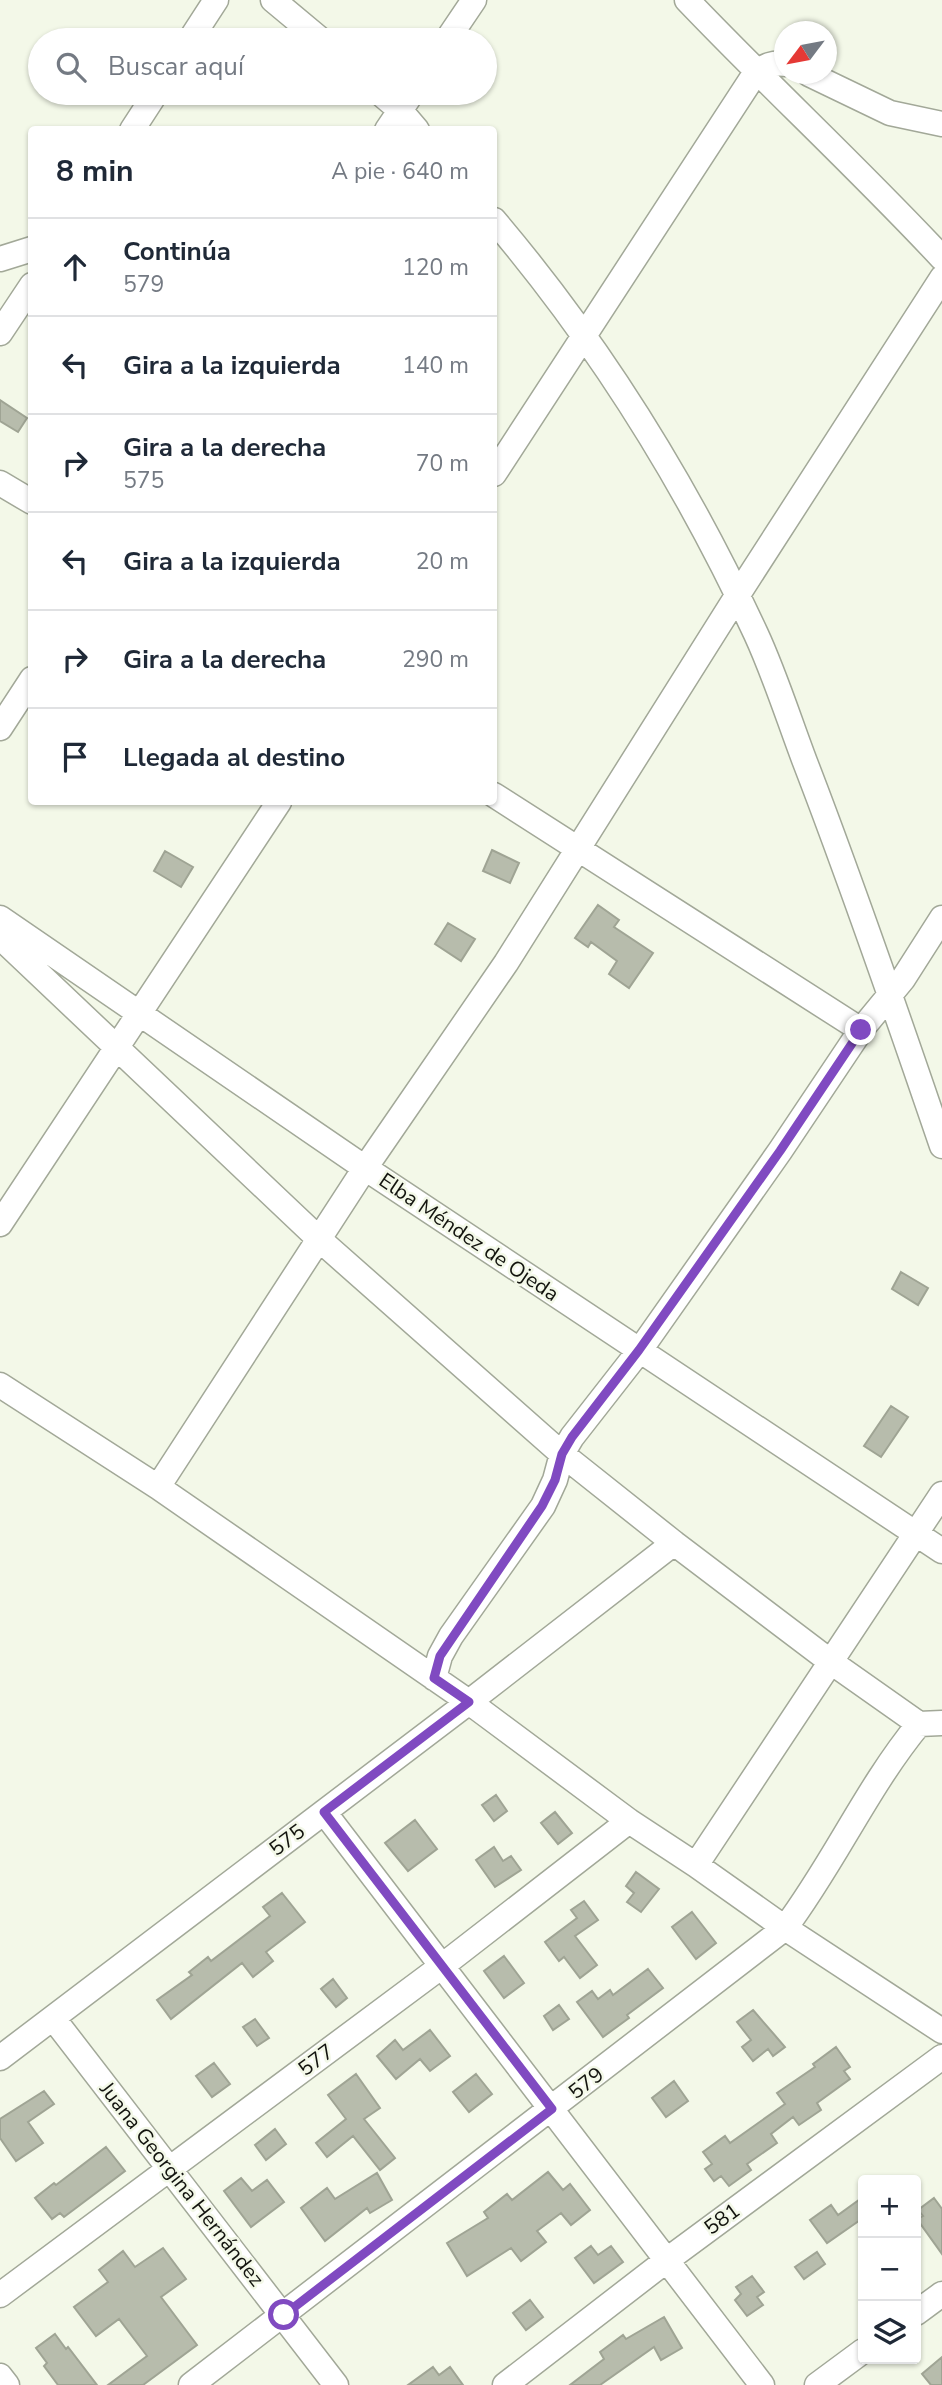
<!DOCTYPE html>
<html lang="es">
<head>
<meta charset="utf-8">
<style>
  :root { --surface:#fff; --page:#f6f6f7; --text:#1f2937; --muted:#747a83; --line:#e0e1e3 }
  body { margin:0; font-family:"Nunito Sans",sans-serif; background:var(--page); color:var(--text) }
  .controls { position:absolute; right:21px; bottom:21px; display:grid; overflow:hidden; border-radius:7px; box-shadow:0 2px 5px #0004 }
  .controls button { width:63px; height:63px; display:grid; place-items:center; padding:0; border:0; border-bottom:2px solid var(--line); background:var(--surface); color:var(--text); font:35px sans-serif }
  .compass { position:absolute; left:774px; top:21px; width:63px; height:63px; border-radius:50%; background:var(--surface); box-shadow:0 2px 5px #0004; rotate:238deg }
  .stop { position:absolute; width:21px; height:21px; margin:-16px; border:5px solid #804ac1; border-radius:50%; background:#fff }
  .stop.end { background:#804ac1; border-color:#fff; box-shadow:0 2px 7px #0008 }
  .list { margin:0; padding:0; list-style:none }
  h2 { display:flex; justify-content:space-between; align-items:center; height:91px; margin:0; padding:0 28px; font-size:30px }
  h2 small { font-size:23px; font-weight:400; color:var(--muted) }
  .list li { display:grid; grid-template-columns:46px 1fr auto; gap:21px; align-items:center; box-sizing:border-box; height:98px; padding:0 28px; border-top:2px solid var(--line) }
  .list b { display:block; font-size:26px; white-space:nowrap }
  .list p { margin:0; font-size:23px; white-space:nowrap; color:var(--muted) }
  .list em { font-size:23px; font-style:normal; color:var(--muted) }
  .icon { flex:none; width:38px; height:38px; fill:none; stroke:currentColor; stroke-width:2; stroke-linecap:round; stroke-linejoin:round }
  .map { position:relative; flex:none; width:942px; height:2385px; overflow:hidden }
  .search { position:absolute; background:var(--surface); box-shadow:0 2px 5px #0004; left:28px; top:28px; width:469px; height:77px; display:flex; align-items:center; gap:18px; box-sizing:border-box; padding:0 24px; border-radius:38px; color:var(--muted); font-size:26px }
  .panel { position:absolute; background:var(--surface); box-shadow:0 2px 5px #0004; left:28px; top:126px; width:469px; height:679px; border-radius:7px }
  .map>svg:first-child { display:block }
</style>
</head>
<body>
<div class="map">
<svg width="942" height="2385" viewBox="0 0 942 2385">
  <rect width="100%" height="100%" fill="#f3f8e8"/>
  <path fill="#b7bcac" stroke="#9fa494" stroke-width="2" d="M0 400 27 418 18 432 0 421Z
    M492 850 519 863 510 883 483 871Z
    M165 851 193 867 181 887 154 871Z
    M598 905 619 920 614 927 653 953 629 988 609 974 617 961 591 942 588 947 575 938Z
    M448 923 475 939 461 961 435 944Z
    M901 1272 928 1288 918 1305 892 1289Z
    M891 1406 908 1417 881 1457 864 1446Z
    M496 1795 507 1811 494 1821 482 1805Z
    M555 1812 572 1833 558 1844 541 1823Z
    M415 1820 437 1849 408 1871 385 1843Z
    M494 1847 503 1861 511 1856 521 1870 495 1887 476 1860Z
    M636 1872 659 1889 641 1912 627 1902 634 1893 626 1886Z
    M282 1893 305 1922 266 1952 273 1961 253 1977 242 1963 171 2019 157 2000 192 1975 189 1972 208 1957 211 1961 270 1916 263 1907Z
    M584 1901 598 1920 575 1936 597 1965 580 1978 564 1957 559 1961 545 1942 577 1918 571 1910Z
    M692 1912 716 1943 696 1959 672 1927Z
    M504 1956 524 1983 504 1998 484 1971Z
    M648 1969 663 1988 627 2015 629 2018 603 2037 577 2002 592 1991 598 1999 610 1990 613 1995Z
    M333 1979 347 1998 336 2007 321 1989Z
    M559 2005 569 2019 553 2030 544 2016Z
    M753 2010 785 2047 773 2056 768 2049 753 2061 742 2047 751 2040 737 2022Z
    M255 2019 269 2038 257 2046 243 2027Z
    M430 2030 450 2056 430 2071 420 2059 396 2079 377 2056 395 2040 403 2050Z
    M836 2047 850 2067 844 2071 850 2079 817 2103 821 2110 799 2125 793 2117 771 2134 777 2143 747 2164 751 2170 729 2186 721 2176 714 2181 705 2169 712 2164 703 2152 725 2136 730 2143 785 2104 777 2093 815 2067 813 2064Z
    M214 2063 230 2084 212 2097 196 2076Z
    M356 2074 380 2108 364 2119 395 2158 380 2170 353 2136 327 2157 316 2143 346 2119 328 2095Z
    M476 2074 492 2094 469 2112 453 2092Z
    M674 2081 688 2101 666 2117 652 2098Z
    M44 2091 54 2104 28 2122 43 2143 16 2161 0 2138V2119Z
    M275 2129 286 2144 266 2160 255 2145Z
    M106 2147 125 2171 64 2217 60 2213 52 2219 35 2198 54 2183 56 2185Z
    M548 2172 563 2190 570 2184 590 2210 571 2225 561 2213 537 2231 546 2242 521 2261 511 2248 467 2276 447 2243 488 2218 484 2212 507 2194 512 2200Z
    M377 2173 392 2200 370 2213 367 2208 325 2241 301 2208 327 2188 335 2199Z
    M241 2178 252 2191 267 2180 284 2202 251 2227 224 2191Z
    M863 2197V2218L827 2243 810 2220 831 2205 838 2215Z
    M934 2198 942 2209V2254L917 2219 923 2216 918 2210Z
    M591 2246 598 2255 611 2246 623 2262 594 2283 575 2258Z
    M163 2248 186 2279 161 2297 197 2345 143 2385H108L147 2356 119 2319 96 2336 74 2307 108 2282 99 2270 123 2251 135 2267Z
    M817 2252 825 2264 804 2279 795 2267Z
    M752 2276 764 2292 757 2297 763 2305 747 2316 735 2300 741 2294 736 2287Z
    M530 2300 543 2317 526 2330 513 2313Z
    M664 2317 682 2348 661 2360 654 2347 600 2385H570L604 2359 600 2352 623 2335 626 2339Z
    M55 2334 66 2349 68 2347 97 2385H58L44 2366 47 2363 36 2348Z
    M942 2357V2385H931L922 2374Z
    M433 2367 439 2375 450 2367 463 2385H408Z"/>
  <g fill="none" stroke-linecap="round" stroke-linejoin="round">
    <g stroke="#a2a898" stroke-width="27">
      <path id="minor" d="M273 0 321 40
        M687 0C770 87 859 169 942 258
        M190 40 216 0
        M447 40 474 0
        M809 74 890 113 942 124
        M380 93 400 110 417 130
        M132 130 156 93
        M387 130 412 93
        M494 220C600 345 687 485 756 634 775 675 789 720 805 762 854 889 898 1017 942 1146
        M0 259 32 249
        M0 333 32 285
        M494 474 756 72C765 66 773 62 785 64
        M0 483 32 502
        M0 728 32 679
        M494 795 861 1030
        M0 918 365 1168 942 1551
        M0 937 320 1240 562 1454 674 1543 831 1662 919 1724 942 1723
        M0 1224 279 802
        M0 1385 158 1487 469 1702 629 1821 696 1865 785 1928 942 2031
        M158 1487 365 1168 506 963 737 596 942 278
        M434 1678 440 1656 451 1636 543 1506 555 1480 562 1454 572 1437 640 1350 780 1151 861 1030 903 979 942 918
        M324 1812 762 2385
        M696 1865 942 1494
        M53 2018 336 2385
        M0 2058 469 1702 674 1543
        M0 2295 442 1966 629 1821
        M916 2313 942 2294
        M0 2376 7 2385
        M191 2385 785 1928C834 1863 867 1787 919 1724
        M505 2385 667 2260 942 2057
        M817 2385 863 2351"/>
    </g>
    <use href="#minor" stroke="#fff" stroke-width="24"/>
  </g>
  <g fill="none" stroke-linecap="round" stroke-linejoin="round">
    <path stroke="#804ac1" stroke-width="9" d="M284 2315 552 2109 324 1812 469 1702 434 1678 440 1656 542 1506 555 1480 562 1454 572 1437 639 1350 780 1151 861 1030"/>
  </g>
  <g text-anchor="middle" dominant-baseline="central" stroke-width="5" stroke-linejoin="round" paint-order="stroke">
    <g font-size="21" fill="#12130e" stroke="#f3f8e8">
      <text transform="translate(469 1237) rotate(34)">Elba Méndez de Ojeda</text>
      <text transform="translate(287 1840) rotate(-37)">575</text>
      <text transform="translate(316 2060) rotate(-37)">577</text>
      <text transform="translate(586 2083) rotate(-38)">579</text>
      <text transform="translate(182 2184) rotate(52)">Juana Georgina Hernández</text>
      <text transform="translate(722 2219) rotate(-36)">581</text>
    </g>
  </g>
</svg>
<div class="controls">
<button>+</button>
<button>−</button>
<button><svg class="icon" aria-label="layers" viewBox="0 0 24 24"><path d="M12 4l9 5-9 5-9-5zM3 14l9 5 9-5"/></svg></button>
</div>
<svg class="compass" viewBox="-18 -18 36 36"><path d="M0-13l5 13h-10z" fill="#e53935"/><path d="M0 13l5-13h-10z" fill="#747a83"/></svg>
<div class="stop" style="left:284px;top:2315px"></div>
<div class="stop end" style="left:861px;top:1030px"></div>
<div class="search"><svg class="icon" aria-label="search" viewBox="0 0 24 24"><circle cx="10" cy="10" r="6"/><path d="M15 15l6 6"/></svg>Buscar aquí</div>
<section class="panel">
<h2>8 min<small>A pie · 640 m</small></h2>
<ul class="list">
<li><svg class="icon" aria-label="ahead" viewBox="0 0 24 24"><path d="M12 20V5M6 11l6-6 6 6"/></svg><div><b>Continúa</b><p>579</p></div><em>120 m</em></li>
<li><svg class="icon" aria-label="left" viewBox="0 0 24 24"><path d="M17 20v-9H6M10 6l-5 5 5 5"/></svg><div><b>Gira a la izquierda</b></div><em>140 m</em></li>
<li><svg class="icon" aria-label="right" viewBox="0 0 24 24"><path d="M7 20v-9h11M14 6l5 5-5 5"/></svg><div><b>Gira a la derecha</b><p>575</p></div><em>70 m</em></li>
<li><svg class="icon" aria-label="left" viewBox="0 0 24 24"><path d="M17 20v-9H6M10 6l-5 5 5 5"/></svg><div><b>Gira a la izquierda</b></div><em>20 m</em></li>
<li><svg class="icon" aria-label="right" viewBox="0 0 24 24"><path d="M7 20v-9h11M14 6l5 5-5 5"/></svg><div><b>Gira a la derecha</b></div><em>290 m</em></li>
<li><svg class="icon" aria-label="arrive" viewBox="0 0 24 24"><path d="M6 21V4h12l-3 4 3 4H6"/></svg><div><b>Llegada al destino</b></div></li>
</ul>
</section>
</div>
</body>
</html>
